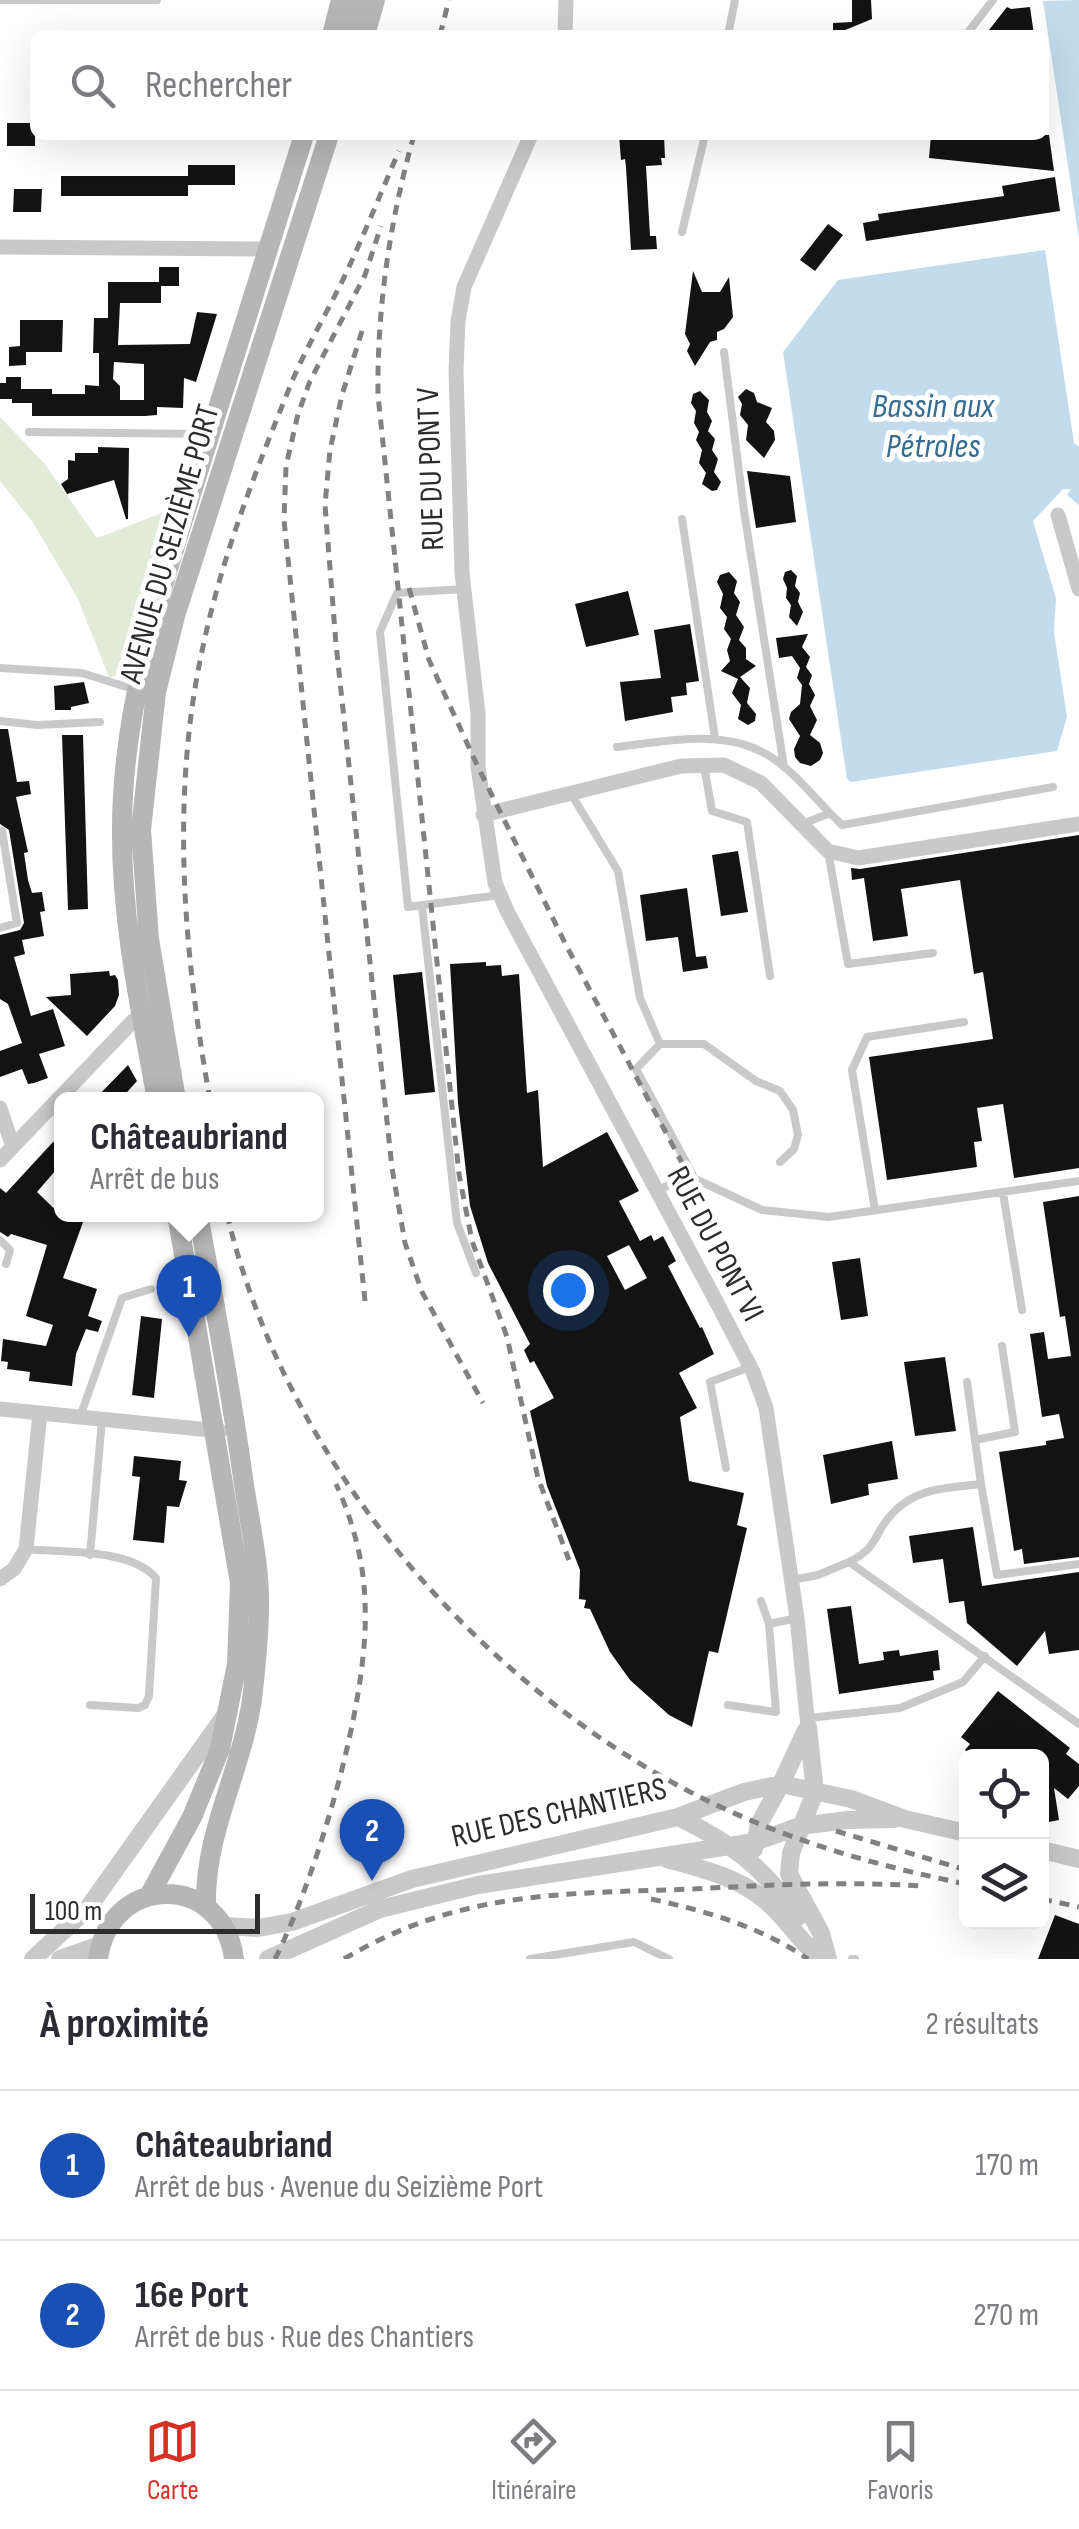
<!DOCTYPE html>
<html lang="fr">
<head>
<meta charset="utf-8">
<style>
  :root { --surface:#fff; --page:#f7f7f7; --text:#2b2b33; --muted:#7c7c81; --line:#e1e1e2; --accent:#d93025 }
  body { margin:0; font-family:"Sofia Sans Condensed",sans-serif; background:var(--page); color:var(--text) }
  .controls { position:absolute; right:30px; bottom:30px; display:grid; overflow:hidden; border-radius:15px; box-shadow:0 10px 40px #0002 }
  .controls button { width:90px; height:90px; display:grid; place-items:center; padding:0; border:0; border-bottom:2px solid var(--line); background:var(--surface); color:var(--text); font:50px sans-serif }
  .scale { position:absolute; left:30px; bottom:25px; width:230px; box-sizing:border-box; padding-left:10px; border:5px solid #2c2c2c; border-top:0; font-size:28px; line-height:35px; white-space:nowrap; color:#2c2c2c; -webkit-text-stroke:8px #fff; paint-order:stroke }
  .you { position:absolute; left:568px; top:1290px; width:35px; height:35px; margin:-25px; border:8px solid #fff; border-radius:50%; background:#1a73e8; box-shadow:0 0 0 15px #1a73e833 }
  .badge { display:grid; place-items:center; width:65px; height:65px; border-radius:50%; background:var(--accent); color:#fff; font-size:32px; font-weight:700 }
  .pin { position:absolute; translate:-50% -82px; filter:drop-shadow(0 2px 5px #0008) }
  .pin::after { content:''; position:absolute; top:52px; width:35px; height:30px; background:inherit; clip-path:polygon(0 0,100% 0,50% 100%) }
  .popup { position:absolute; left:54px; top:1092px; width:270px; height:130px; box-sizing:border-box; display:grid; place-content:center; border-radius:15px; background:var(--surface); filter:drop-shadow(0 2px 8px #0005); font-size:32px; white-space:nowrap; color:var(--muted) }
  .popup b { font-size:38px; color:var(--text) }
  .popup::after { content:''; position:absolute; left:50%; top:100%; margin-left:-20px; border:20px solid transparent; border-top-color:var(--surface) }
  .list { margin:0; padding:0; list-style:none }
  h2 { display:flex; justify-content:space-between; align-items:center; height:130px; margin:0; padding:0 40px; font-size:42px }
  h2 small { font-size:32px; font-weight:400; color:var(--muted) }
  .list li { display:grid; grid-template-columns:65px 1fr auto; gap:30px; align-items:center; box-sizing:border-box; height:150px; padding:0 40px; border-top:2px solid var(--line) }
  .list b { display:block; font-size:38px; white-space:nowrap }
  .list p { margin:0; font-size:32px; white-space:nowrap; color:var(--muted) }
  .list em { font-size:32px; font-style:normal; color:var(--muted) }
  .icon { flex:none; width:55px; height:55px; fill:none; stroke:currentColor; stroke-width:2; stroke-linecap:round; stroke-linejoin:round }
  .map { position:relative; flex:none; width:1079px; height:1959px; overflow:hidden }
  .search { position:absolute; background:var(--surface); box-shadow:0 10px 40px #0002; left:30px; right:30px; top:30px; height:110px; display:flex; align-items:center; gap:25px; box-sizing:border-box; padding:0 35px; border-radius:15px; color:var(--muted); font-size:38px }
  .sheet { height:430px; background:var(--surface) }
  nav { display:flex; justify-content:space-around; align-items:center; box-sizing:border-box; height:140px; border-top:2px solid var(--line); background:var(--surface); font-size:28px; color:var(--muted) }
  nav a { display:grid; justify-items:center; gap:5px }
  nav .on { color:var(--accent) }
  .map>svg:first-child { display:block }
</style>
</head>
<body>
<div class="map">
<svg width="1079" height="1959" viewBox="0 0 1079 1959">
  <rect width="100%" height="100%" fill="#fff"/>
  <path fill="#e2ebd8" d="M0 417 44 463 97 538 167 511 135 618 125 675 109 677 77 597 32 521 0 481Z"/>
  <path fill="#c2dced" d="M1079 0V239L1043 1Z
    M1045 250 1074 443 1079 447V505L1067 495 1071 489H1063L1033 521 1056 598 1054 632 1067 717 1057 751 851 782 847 779 783 352 838 280Z"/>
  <path fill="#131313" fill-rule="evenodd" d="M852 0H871L872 19 833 35V23L852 22Z
    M1007 7 1011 9 1030 7 1034 35H995L989 30Z
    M7 123H35V146H7Z
    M619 135H664L665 158H661L662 165 646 166 650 236H656L657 249 631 250 626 167 625 159 621 160Z
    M931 135H1049L1054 171 929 158Z
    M188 165H235V185H188Z
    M61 176H188V196H61Z
    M1055 177 1060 211 866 241 863 223 879 220 878 214 1004 196 1002 186Z
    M14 189H42L41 212H13Z
    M828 224 843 235 815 271 800 260Z
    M159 267H179V286H161V303H120L118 345 190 344 197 312 217 314 196 382 184 378 183 408 157 407V415L145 416H32V403H12V399H0V383H6V377H21V389H52V394H85V385L99 386V353H93L94 318H108V282H159ZM114 362 144 364V400H120V386L113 379Z
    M693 271 702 292H720L729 277 733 317 724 329 717 332V340L710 342 695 366 687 351 690 344 685 334Z
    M20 320H63L62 352H26V365L9 366V347L20 346Z
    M746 389 754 393 757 402 772 408 766 422 774 431 775 440 764 458 746 440 748 425 740 415 742 404 738 397Z
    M700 391 709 400 707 412 712 421 708 431 715 439 712 450 718 459 714 472 721 482 717 490 712 491 702 484 706 473 699 463 702 450 696 440 699 432 694 423 696 411 691 403 693 394Z
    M98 447 129 448 128 519H126L114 480 67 494 61 484 68 479V460L75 461V453H98Z
    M747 471 790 476 796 522 756 528Z
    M791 570 797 576 795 586 800 593 798 602 803 612 797 626 789 617 791 605 786 598 787 588 783 579 785 572Z
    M729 572 737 581 734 593 740 602 736 615 744 627 739 640 746 648V659L756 666 740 677 750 688 747 703 756 714 755 721 748 725 738 719 741 705 732 693 738 679 721 671 730 661 727 650 731 639 724 629 727 617 720 608 723 594 717 582 720 575Z
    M628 591 639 635 586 647 575 604Z
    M690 624 699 681 686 683 687 695 671 697 673 712 625 721 620 682 661 678 654 630Z
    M808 634 802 647 810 657 806 667 812 675 809 684 815 695 810 706 817 720 810 735 820 743 823 753 820 760 811 766 800 763 795 757 794 749 800 736 789 719 791 712 800 704 802 685 797 678 800 668 792 656 779 658 776 638Z
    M84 682 89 703 71 707V710H55L54 686Z
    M0 729H8L17 782 29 781 31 794 16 797 28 852 24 853 28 880 32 893 42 892 45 911 40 912 44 936 22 940 25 954 14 957 31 1016 53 1009 65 1046 39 1054 48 1078 34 1083 28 1084 22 1069 0 1077V1051L22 1043 8 1004 0 999V935L20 930 24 923 9 830 0 824Z
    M62 735H83L88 909 68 910Z
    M1079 835V1168L1014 1178 1003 1104 977 1108 982 1141 974 1142 977 1167 887 1180 869 1057 993 1039 983 972 974 974 960 880 901 889 908 936 873 941 864 878 852 880 851 868 860 869Z
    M738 851 748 912 721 916 712 855Z
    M687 888 696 957 706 956 708 968 683 972 678 937 646 941 640 895Z
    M486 962V966L501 965 502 976 519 974 527 1093 538 1090 543 1167 607 1132 639 1191 619 1201 640 1241 651 1235 654 1241 663 1236 676 1261 668 1266 700 1328 702 1327 714 1354 679 1373 697 1408 680 1417 689 1481 744 1493 737 1525 747 1528 718 1653 709 1651 692 1727 669 1715 630 1680 610 1652 590 1609 584 1608 586 1600 579 1599 580 1570 547 1486 530 1411 554 1398 534 1361 530 1363 524 1350 530 1344 488 1263 470 1206 458 1103 450 964ZM629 1245 647 1278 625 1290 607 1256Z
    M109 971 110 976 115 975 118 980 119 995 115 1006 87 1036 46 997 71 995 70 974Z
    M422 972 435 1092 405 1095 393 975Z
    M128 1065 137 1081 120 1100H94Z
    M53 1142 62 1150V1163L37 1192 68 1222 75 1215 83 1222 63 1278 97 1289 88 1316 102 1321 98 1332 86 1329 76 1354 72 1386 29 1381 30 1372 7 1369 8 1362 1 1361 3 1339 46 1346 53 1325 26 1316 47 1245 11 1234 8 1237 0 1232V1188L6 1193Z
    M1079 1196V1557L1024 1564 1022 1549 1014 1551 999 1452 1046 1445V1441L1064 1438 1059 1414 1042 1417 1030 1334 1044 1332 1048 1359 1071 1356 1065 1316 1060 1317 1043 1202Z
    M860 1258 868 1316 841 1320 832 1262Z
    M141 1316 162 1319 154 1398 132 1395Z
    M945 1357 956 1431 915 1436 904 1362Z
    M892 1441 898 1479 868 1484 869 1495 831 1504 823 1455Z
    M134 1456 181 1461 179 1480 187 1481 179 1507 167 1506 164 1543 133 1540 140 1477 132 1476Z
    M973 1527 982 1586 1079 1572V1650L1049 1654 1045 1631 1017 1666 967 1623 964 1601 949 1603 943 1559 913 1563 909 1536Z
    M851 1606 859 1664 884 1660 883 1652 899 1650 900 1656 938 1650 940 1670 933 1671 934 1680 839 1694 827 1609Z
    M998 1691 1070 1748 1066 1754 1079 1764V1786L1068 1799 1054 1788 1059 1820 1049 1822 1042 1781V1756H972L965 1750 970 1744 961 1737Z
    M1055 1915 1079 1924V1959H1038Z"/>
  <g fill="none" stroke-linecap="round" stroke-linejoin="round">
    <path stroke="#c9c9c9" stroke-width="8" d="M0 0H157
      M728 35 735 0
      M966 35 993 0
      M682 232 705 135
      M724 352 744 511 784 767
      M29 432 205 434
      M682 519 715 738
      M464 589 397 593 380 632 408 907 500 895
      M0 668 82 673 133 689
      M0 721 37 725 100 722
      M617 747C663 742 714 730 758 750 786 762 808 791 830 813
      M704 766 712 811 747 822 770 976
      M571 794 618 871 640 998 660 1044H704L756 1081 780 1091 793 1110 798 1135 794 1149 780 1162
      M800 825 830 813 842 825 1053 787
      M828 851 848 964 933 953
      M422 906 457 1223 476 1273
      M0 928 17 923 2 831
      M660 1044 636 1069 695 1179
      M656 1191 689 1176 762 1210 829 1217 1079 1181
      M1003 1193 1022 1310
      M875 1210 852 1070 867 1037 964 1022
      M0 1240 10 1250 6 1264
      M967 1382 975 1440
      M80 1417 122 1298 151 1289
      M726 1468 710 1382 750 1367
      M981 1484 975 1440 1015 1432 1002 1346
      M26 1549C64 1553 130 1548 156 1578L149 1696 145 1705 138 1708 90 1705
      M90 1555 102 1420
      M849 1562C879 1547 872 1536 891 1515 915 1487 948 1488 981 1484L997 1575 1079 1564
      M792 1580 818 1575 849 1562 1079 1724
      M761 1601 769 1624
      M728 1705 776 1712 769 1624 797 1618
      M809 1718 900 1708 963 1682 985 1656
      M530 1959 634 1942 669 1959
      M852 1959H855"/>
    <path stroke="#c9c9c9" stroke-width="15" d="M565 35 566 0
      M531 135 464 287 458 321 456 370 462 573 478 714V767L495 883 507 911 716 1301 753 1372 766 1408 797 1618 808 1727
      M0 247 268 249
      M1058 515 1079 589
      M483 815 681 766 724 765 761 783 828 851 858 858 1079 824
      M0 1108 13 1147
      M0 1160 133 1021 142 1016
      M0 1409 220 1431
      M0 1579 14 1569 26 1549 40 1413"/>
    <path stroke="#c9c9c9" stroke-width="18" d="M808 1727 815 1792 791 1853 789 1874 821 1933 828 1959
      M678 1817C730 1842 766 1869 798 1917
      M754 1849 759 1824 781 1784 805 1732
      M1042 1850 1079 1859
      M667 1859C702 1869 739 1877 767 1902 787 1919 800 1942 821 1959
      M225 1926 258 1928 292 1922 412 1879 678 1817 744 1792 781 1784 851 1799 905 1819 966 1833
      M33 1959 88 1908 224 1717
      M60 1959 100 1945
      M268 1959 380 1909 478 1885 755 1842 800 1826 848 1820 895 1819"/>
    <path stroke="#b6b6b6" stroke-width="20" d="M332 35 341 0
      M348 35 357 0
      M365 35 375 0
      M157 1100C141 1011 121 920 122 829 122 707 161 591 197 475 232 361 268 248 304 135
      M176 1100 149 939 141 830 156 692 175 616 329 135
      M198 1214C214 1302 231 1390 243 1478 249 1521 260 1564 259 1607 259 1634 256 1663 253 1691 245 1765 204 1830 206 1906
      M149 1896 192 1817 220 1749 237 1664 240 1583 177 1214
      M98 1959C110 1873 223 1872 234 1959"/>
    <path stroke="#818181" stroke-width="5" stroke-dasharray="10 8" stroke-linecap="butt" d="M440 35 449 0
      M414 135C390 220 377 307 378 395L459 1174 472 1241 507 1337 538 1478 569 1560
      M362 331 342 395 330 450 325 505 336 644 392 1168 405 1243 422 1292 483 1403
      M409 588 429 660 478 767 567 947 689 1176
      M210 1100C183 949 170 792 204 642 223 553 257 468 291 384 307 345 330 308 348 269 366 230 382 190 399 151
      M227 1214C284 1458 473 1680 694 1794 780 1838 872 1865 966 1884
      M365 1301 284 520 286 466 298 414 310 381 365 275 381 226
      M836 1831 966 1870
      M651 1899C706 1911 761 1927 808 1959
      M1042 1899 1079 1907
      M275 1959C318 1873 370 1698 365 1603 364 1562 353 1521 336 1484
      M344 1959C460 1890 563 1894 692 1889 768 1885 845 1881 922 1886"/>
  </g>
  <g text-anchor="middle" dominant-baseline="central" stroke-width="10" stroke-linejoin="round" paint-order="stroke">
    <g font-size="32" fill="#2c2c2c" stroke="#fff">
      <text transform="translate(431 469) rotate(-92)">RUE DU PONT V</text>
      <text transform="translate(170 544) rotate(-74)">AVENUE DU SEIZIÈME PORT</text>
      <text transform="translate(715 1244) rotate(62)">RUE DU PONT VI</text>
      <text transform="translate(559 1813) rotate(-13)">RUE DES CHANTIERS</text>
    </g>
    <g font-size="35" font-style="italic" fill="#366d92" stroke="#fff">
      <text x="933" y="406">Bassin aux<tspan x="933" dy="40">Pétroles</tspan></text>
    </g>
  </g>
</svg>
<div class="controls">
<button><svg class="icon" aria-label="locate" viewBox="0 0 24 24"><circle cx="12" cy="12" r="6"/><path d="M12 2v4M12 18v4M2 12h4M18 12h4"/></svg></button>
<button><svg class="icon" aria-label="layers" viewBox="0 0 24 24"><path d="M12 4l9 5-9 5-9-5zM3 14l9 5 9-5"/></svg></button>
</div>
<div class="scale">100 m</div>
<div class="you"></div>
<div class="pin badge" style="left:189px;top:1337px;background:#1a4fb4">1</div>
<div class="popup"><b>Châteaubriand</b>Arrêt de bus</div>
<div class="pin badge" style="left:372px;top:1881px;background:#1a4fb4">2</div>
<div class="search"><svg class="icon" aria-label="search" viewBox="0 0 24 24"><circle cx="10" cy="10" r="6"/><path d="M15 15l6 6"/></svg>Rechercher</div>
</div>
<section class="sheet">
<h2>À proximité<small>2 résultats</small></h2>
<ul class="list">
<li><span class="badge" style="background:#1a4fb4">1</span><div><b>Châteaubriand</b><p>Arrêt de bus · Avenue du Seizième Port</p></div><em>170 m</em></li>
<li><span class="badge" style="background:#1a4fb4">2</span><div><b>16e Port</b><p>Arrêt de bus · Rue des Chantiers</p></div><em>270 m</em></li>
</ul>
</section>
<nav>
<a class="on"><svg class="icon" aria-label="map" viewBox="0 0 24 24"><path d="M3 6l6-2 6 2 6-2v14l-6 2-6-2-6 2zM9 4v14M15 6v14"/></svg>Carte</a>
<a><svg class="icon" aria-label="directions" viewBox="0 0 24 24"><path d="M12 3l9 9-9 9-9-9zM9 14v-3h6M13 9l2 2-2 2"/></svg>Itinéraire</a>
<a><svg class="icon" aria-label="saved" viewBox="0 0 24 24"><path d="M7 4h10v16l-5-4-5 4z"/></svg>Favoris</a>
</nav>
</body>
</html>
